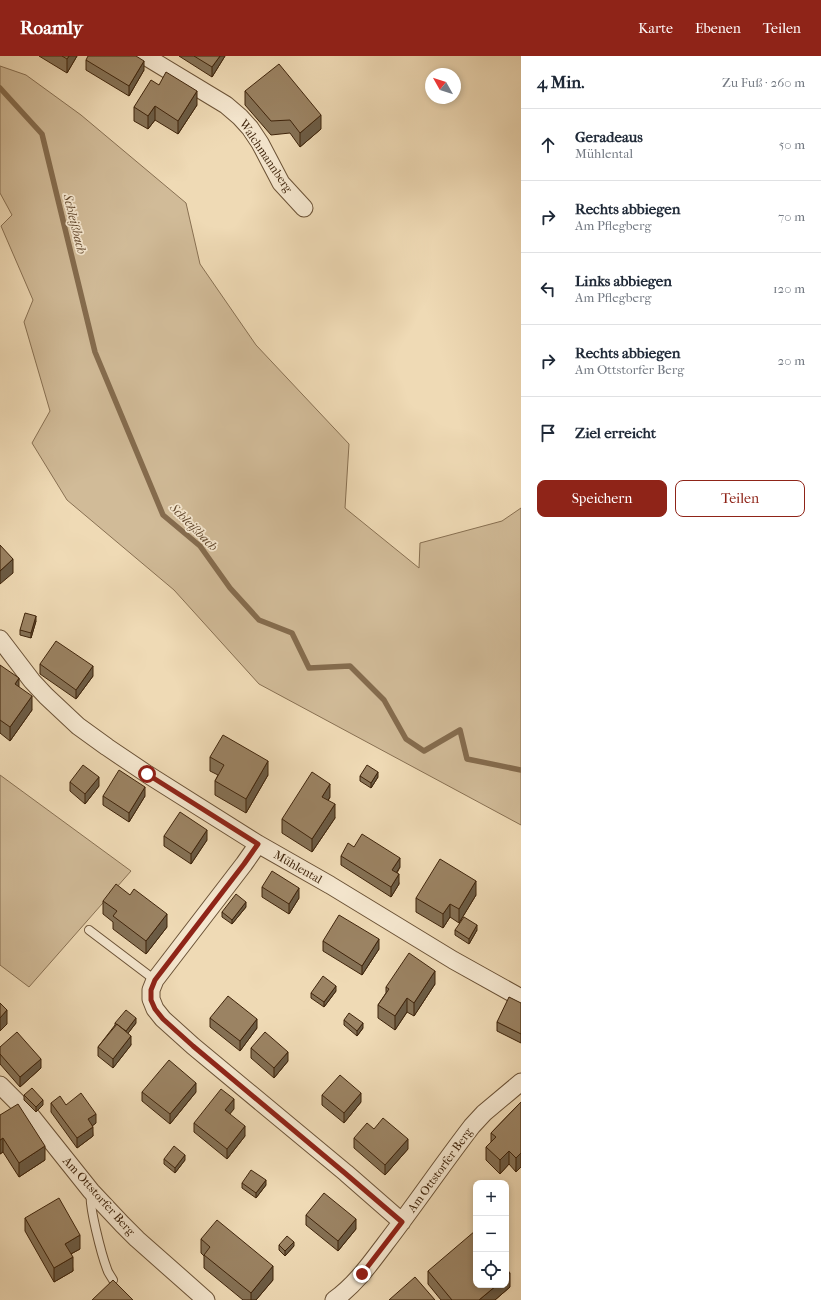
<!DOCTYPE html>
<html lang="de">
<head>
<meta charset="utf-8">
<style>
  :root { --surface:#fff; --page:#f6f6f7; --text:#1f2937; --muted:#747a83; --line:#e0e1e3; --accent:#8f2418 }
  body { margin:0; font-family:"IM FELL French Canon",serif; background:var(--page); color:var(--text) }
  .controls { position:absolute; right:12px; bottom:12px; display:grid; overflow:hidden; border-radius:8px; box-shadow:0 2px 6px #0003 }
  .controls button { width:36px; height:36px; display:grid; place-items:center; padding:0; border:0; border-bottom:1px solid var(--line); background:var(--surface); color:var(--text); font:20px sans-serif }
  .compass { position:absolute; left:425px; top:12px; width:36px; height:36px; border-radius:50%; background:var(--surface); box-shadow:0 2px 6px #0003; rotate:309deg }
  .stop { position:absolute; width:12px; height:12px; margin:-9px; border:3px solid #8f2418; border-radius:50%; background:#fff }
  .stop.end { background:#8f2418; border-color:#fff; box-shadow:0 1px 4px #0008 }
  .list { margin:0; padding:0; list-style:none }
  h2 { display:flex; justify-content:space-between; align-items:center; height:52px; margin:0; padding:0 16px; font-size:17px }
  h2 small { font-size:13px; font-weight:400; color:var(--muted) }
  .list li { display:grid; grid-template-columns:26px 1fr auto; gap:12px; align-items:center; box-sizing:border-box; height:72px; padding:0 16px; border-top:1px solid var(--line) }
  .list b { display:block; font-size:15px; white-space:nowrap }
  .list p { margin:0; font-size:13px; white-space:nowrap; color:var(--muted) }
  .list em { font-size:13px; font-style:normal; color:var(--muted) }
  .actions { display:flex; gap:8px; padding:12px 16px }
  .actions a { flex:1; padding:9px 0; border:1px solid var(--accent); border-radius:8px; text-align:center; font-size:14px; color:var(--accent) }
  .actions .main { background:var(--accent); color:#fff }
  .icon { flex:none; width:22px; height:22px; fill:none; stroke:currentColor; stroke-width:2; stroke-linecap:round; stroke-linejoin:round }
  .map { position:relative; flex:none; width:521px; height:1244px; overflow:hidden }
  header { display:flex; align-items:center; gap:24px; box-sizing:border-box; height:56px; padding:0 20px; background:var(--accent); color:#fff }
  header strong { font-size:19px }
  nav { display:flex; gap:22px; margin-inline-start:auto; font-size:14px }
  main { display:flex }
  aside { flex:1; background:var(--surface) }
  .map>svg:first-child { display:block }
</style>
</head>
<body>
<header>
<strong>Roamly</strong>
<nav><a>Karte</a><a>Ebenen</a><a>Teilen</a></nav>
</header>
<main>
<div class="map">
<svg width="521" height="1244" viewBox="0 0 521 1244">
  <rect width="100%" height="100%" fill="#efdab5"/>
  <filter id="stains"><feTurbulence type="fractalNoise" baseFrequency=".005" numOctaves="4"/><feColorMatrix values="0 0 0 0 .2 0 0 0 0 .09 0 0 0 0 .02 0 0 0 .5 -.17"/></filter>
  <radialGradient id="worn" r=".72"><stop offset=".6" stop-color="#630" stop-opacity="0"/><stop offset="1" stop-color="#630" stop-opacity=".3"/></radialGradient>
  <path fill="#d1bb98" stroke="#887052" d="M0 10 26 19 81 59 186 147 200 208 256 289 349 388 345 452 419 512 420 487 502 465 521 452V769L259 628 174 534 67 444 32 387 50 355 24 266 33 244 1 170 12 159 0 137Z
    M0 719 131 815 29 931 0 909Z"/>
  <g fill="none" stroke-linecap="round" stroke-linejoin="round">
    <path stroke="#856c4e" stroke-width="5.5" d="M0 32 42 78 95 296 163 459 200 490 230 532 259 564 292 577 309 612 350 610 384 644 406 683 424 695 460 674 467 703 521 714"/>
    <g stroke="#6b5236" stroke-width="10">
      <path id="lane" d="M89 874 155 924
        M91 1136C88 1148 102 1200 107 1213 108 1217 111 1220 113 1224"/>
    </g>
    <g stroke="#6b5236" stroke-width="19">
      <path id="street" d="M145 0 226 49 240 61 250 72 260 87 281 127 304 152
        M0 583 32 625 46 640 78 670 107 691 147 718 258 788 330 829 453 904 521 942
        M258 788 244 808 155 924 151 934V943L155 953 163 963 193 990 346 1117 402 1166
        M0 1029 32 1061 91 1135 122 1168 137 1183 206 1244
        M334 1244C355 1229 370 1208 385 1188 415 1149 442 1109 472 1070L484 1057 521 1026"/>
    </g>
    <use href="#lane" stroke="#f5e7cf" stroke-width="8"/>
    <use href="#street" stroke="#f5e7cf" stroke-width="17"/>
  </g>
  <path fill="#857155" stroke="#3f240b" d="M39 0H77L67 17Z
    M179 0H225L212 21Z
    M86 4 144 14 129 40 86 14Z
    M159 29 197 49 178 78 155 64 148 73 134 65V51Z
    M245 35 321 73 300 91 290 77 271 79 245 49Z
    M36 565 31 582 20 579V574Z
    M40 608 93 620 76 643 40 618Z
    M0 609 32 654 10 685 0 677Z
    M210 701 268 719 246 757 215 739V725L218 719 210 715Z
    M360 720 378 721 371 732 360 725Z
    M70 726 99 730 85 748 70 735Z
    M103 740H145L129 766 103 749Z
    M330 741 328 745 335 762 312 796 282 777V763Z
    M164 780 207 784 191 808 164 790Z
    M354 791 400 811 397 817 399 828 391 841 341 809V800Z
    M262 831 299 842 289 858 262 841Z
    M476 839 459 867 450 861 443 872 416 856V842Z
    M103 845 167 871 146 898 113 873V866L103 858Z
    M246 851 232 868 222 861V856Z
    M455 874H477L469 888 455 879Z
    M323 885 379 893 362 919 323 895Z
    M435 928 414 960 407 956 395 974 378 962V949L386 937V931Z
    M336 935 324 951 311 942V937Z
    M521 947V987L497 975V966Z
    M210 962 257 972 240 995 210 971Z
    M344 964 363 972 357 980 344 969Z
    M115 967H136L128 977 131 989 113 1012 98 1000V991L115 969Z
    M0 991 41 1012 20 1031 0 1008Z
    M251 992 288 1005 274 1022 251 1002Z
    M142 1036H196L170 1068 142 1045Z
    M24 1039 43 1049 36 1056 24 1044Z
    M322 1039 361 1046 344 1067 322 1049Z
    M521 1046 516 1116 509 1108 500 1118 486 1104V1091L491 1086V1077Z
    M51 1047 66 1049 96 1067 92 1070 93 1080 77 1092 51 1056Z
    M234 1053 229 1058 245 1080 227 1103 194 1076V1067Z
    M0 1059 45 1104 19 1121 3 1096 0 1098Z
    M374 1073 408 1093 385 1119 354 1092V1082Z
    M164 1103 185 1104 175 1117 164 1108Z
    M242 1127 266 1129 256 1142 242 1132Z
    M306 1159 356 1173 338 1195 306 1169Z
    M25 1162 80 1193 71 1198 73 1215 54 1226 25 1175Z
    M201 1183 273 1224 256 1244H243L204 1212V1200L201 1197Z
    M279 1189 294 1190 285 1200 279 1194Z
    M428 1215 510 1231 495 1244H441L428 1228Z"/>
  <path fill="#6c5c45" stroke="#3f240b" d="M69 0H77L67 17V3Z
    M220 0H225L212 21V11Z
    M144 5V14L129 40V30Z
    M197 35V49L178 78V65Z
    M155 50V64L148 73V60Z
    M321 59V73L300 91V77Z
    M13 503V517L0 528V515Z
    M36 560V565L31 582V577Z
    M93 610V620L76 643V634Z
    M19 622V636L15 628Z
    M32 640V654L10 685V671Z
    M268 705V719L246 757V743Z
    M378 716V721L371 732V727Z
    M99 721V730L85 748V738Z
    M330 728V741L322 754V741Z
    M145 731V740L129 766V757Z
    M335 748V762L312 796V783Z
    M207 774V784L191 808V798Z
    M400 802V811L392 823V814Z
    M399 818V828L391 841V831Z
    M476 825V839L459 867V853Z
    M299 832V842L289 858V848Z
    M246 846V851L232 868V864Z
    M450 848V861L443 872V858Z
    M167 858V871L146 898V885Z
    M477 869V874L469 888V883Z
    M379 883V893L362 919V910Z
    M435 915V928L414 960V947Z
    M336 930V935L324 951V946Z
    M407 942V956L395 974V960Z
    M7 954V968L0 975V962Z
    M136 962V967L126 980V975Z
    M257 963V972L240 995V985Z
    M363 967V972L357 980V975Z
    M131 980V989L113 1012V1003Z
    M288 996V1005L274 1022V1012Z
    M41 1003V1012L20 1031V1021Z
    M196 1027V1036L170 1068V1058Z
    M361 1037V1046L344 1067V1057Z
    M234 1043V1053L225 1064V1054Z
    M43 1044V1049L36 1056V1051Z
    M96 1058V1067L88 1073V1063Z
    M245 1070V1080L227 1103V1093Z
    M93 1071V1080L77 1092V1082Z
    M3 1082V1096L0 1098V1084Z
    M408 1083V1093L385 1119V1109Z
    M45 1090V1104L19 1121V1107Z
    M509 1095V1108L500 1118V1104Z
    M521 1097V1111L516 1116V1102Z
    M185 1099V1104L175 1117V1112Z
    M266 1124V1129L256 1142V1137Z
    M356 1163V1173L338 1195V1185Z
    M80 1179V1193L65 1201V1188Z
    M294 1186V1190L285 1200V1195Z
    M73 1201V1215L54 1226V1212Z
    M273 1210V1224L256 1244H251V1237Z
    M510 1217V1231L495 1244H479L497 1229H506V1221Z"/>
  <path fill="#9b8363" stroke="#3f240b" d="M62 0H69L67 3Z
    M88 0H136L144 5 129 30 86 4Z
    M194 0H220L212 11Z
    M279 8 321 59 300 77 290 64 271 65 245 35Z
    M166 16 197 35 178 65 155 50 148 60 134 51 151 24 159 29Z
    M0 489 13 503 0 515Z
    M25 557 36 560 31 577 20 574Z
    M56 585 93 610 76 634 40 608Z
    M0 609 19 622 15 628 32 640 10 671 0 664Z
    M223 679 268 705 246 743 215 725 224 709 210 701Z
    M83 709 99 721 85 738 70 726Z
    M367 709 378 716 371 727 360 720Z
    M119 714 145 731 129 757 103 740Z
    M312 716 330 728 322 741 335 748 312 783 282 763Z
    M180 756 207 774 191 798 164 780Z
    M362 778 400 802 392 814 399 818 391 831 341 800 348 787 354 791Z
    M440 803 476 825 459 853 450 848 443 858 416 842Z
    M272 815 299 832 289 848 262 831Z
    M116 828 130 839 134 833 167 858 146 885 113 860 117 855 103 845Z
    M236 838 246 846 232 864 222 856Z
    M339 859 379 883 362 910 323 885Z
    M464 861 477 869 469 883 455 874Z
    M409 897 435 915 414 947 407 942 395 960 378 949 389 933 386 931Z
    M323 920 336 930 324 946 311 937Z
    M228 940 257 963 240 985 210 962Z
    M509 941 521 947V978L497 966Z
    M0 947 7 954 0 962Z
    M126 954 136 962 126 975 115 967Z
    M349 957 363 967 357 975 344 964Z
    M117 968 131 980 113 1003 98 991Z
    M17 976 41 1003 20 1021 0 998V991Z
    M265 976 288 996 274 1012 251 992Z
    M169 1004 196 1027 170 1058 142 1036Z
    M340 1019 361 1037 344 1057 322 1039Z
    M32 1032 43 1044 36 1051 24 1039Z
    M221 1033 234 1043 225 1054 245 1070 227 1093 194 1067Z
    M81 1037 96 1058 88 1063 93 1071 77 1082 51 1047 60 1040 66 1049Z
    M521 1046V1097L516 1102 509 1095 500 1104 486 1091 496 1081 491 1077Z
    M18 1048 45 1090 19 1107 3 1082 0 1084V1059Z
    M383 1062 408 1083 385 1109 354 1082 367 1067 374 1073Z
    M174 1090 185 1099 175 1112 164 1103Z
    M251 1114 266 1124 256 1137 242 1127Z
    M324 1137 356 1163 338 1185 306 1159Z
    M59 1142 80 1179 65 1188 73 1201 54 1212 25 1162Z
    M217 1164 273 1210 251 1237 204 1199 210 1191 201 1183Z
    M475 1175 476 1177V1229H497L479 1244H452L428 1215Z
    M287 1180 294 1186 285 1195 279 1189Z
    M506 1212 510 1217 506 1221Z
    M415 1221 435 1244H389Z
    M113 1224 133 1244H92Z"/>
  <g fill="none" stroke-linecap="round" stroke-linejoin="round">
    <path stroke="#8f2418" stroke-width="5" d="M147 718 258 788 244 808 155 924 151 934V944L155 953 163 963 193 990 346 1118 402 1166 362 1218"/>
  </g>
  <g text-anchor="middle" dominant-baseline="central" stroke-width="3.5" stroke-linejoin="round" paint-order="stroke">
    <g font-size="12" fill="#3f240b" stroke="#f5e7cf">
      <text transform="translate(266 100) rotate(56)">Walchmannberg</text>
      <text transform="translate(298 811) rotate(30)">Mühlental</text>
      <text transform="translate(440 1114) rotate(-54)">Am Ottstorfer Berg</text>
      <text transform="translate(99 1140) rotate(48)">Am Ottstorfer Berg</text>
    </g>
    <g font-size="13" font-style="italic" fill="#62482d" stroke="#f5e7cf">
      <text transform="translate(75 168) rotate(76)">Schleißbach</text>
      <text transform="translate(194 471) rotate(45)">Schleißbach</text>
    </g>
  </g>
  <rect width="100%" height="100%" filter="url(#stains)"/>
  <rect width="100%" height="100%" fill="url(#worn)"/>
</svg>
<div class="controls">
<button>+</button>
<button>−</button>
<button><svg class="icon" aria-label="locate" viewBox="0 0 24 24"><circle cx="12" cy="12" r="6"/><path d="M12 2v4M12 18v4M2 12h4M18 12h4"/></svg></button>
</div>
<svg class="compass" viewBox="-18 -18 36 36"><path d="M0-13l5 13h-10z" fill="#e53935"/><path d="M0 13l5-13h-10z" fill="#747a83"/></svg>
<div class="stop" style="left:147px;top:718px"></div>
<div class="stop end" style="left:362px;top:1218px"></div>
</div>
<aside>
<h2>4 Min.<small>Zu Fuß · 260 m</small></h2>
<ul class="list">
<li><svg class="icon" aria-label="ahead" viewBox="0 0 24 24"><path d="M12 20V5M6 11l6-6 6 6"/></svg><div><b>Geradeaus</b><p>Mühlental</p></div><em>50 m</em></li>
<li><svg class="icon" aria-label="right" viewBox="0 0 24 24"><path d="M7 20v-9h11M14 6l5 5-5 5"/></svg><div><b>Rechts abbiegen</b><p>Am Pflegberg</p></div><em>70 m</em></li>
<li><svg class="icon" aria-label="left" viewBox="0 0 24 24"><path d="M17 20v-9H6M10 6l-5 5 5 5"/></svg><div><b>Links abbiegen</b><p>Am Pflegberg</p></div><em>120 m</em></li>
<li><svg class="icon" aria-label="right" viewBox="0 0 24 24"><path d="M7 20v-9h11M14 6l5 5-5 5"/></svg><div><b>Rechts abbiegen</b><p>Am Ottstorfer Berg</p></div><em>20 m</em></li>
<li><svg class="icon" aria-label="arrive" viewBox="0 0 24 24"><path d="M6 21V4h12l-3 4 3 4H6"/></svg><div><b>Ziel erreicht</b></div></li>
</ul>
<div class="actions"><a class="main">Speichern</a><a>Teilen</a></div>
</aside>
</main>
</body>
</html>
